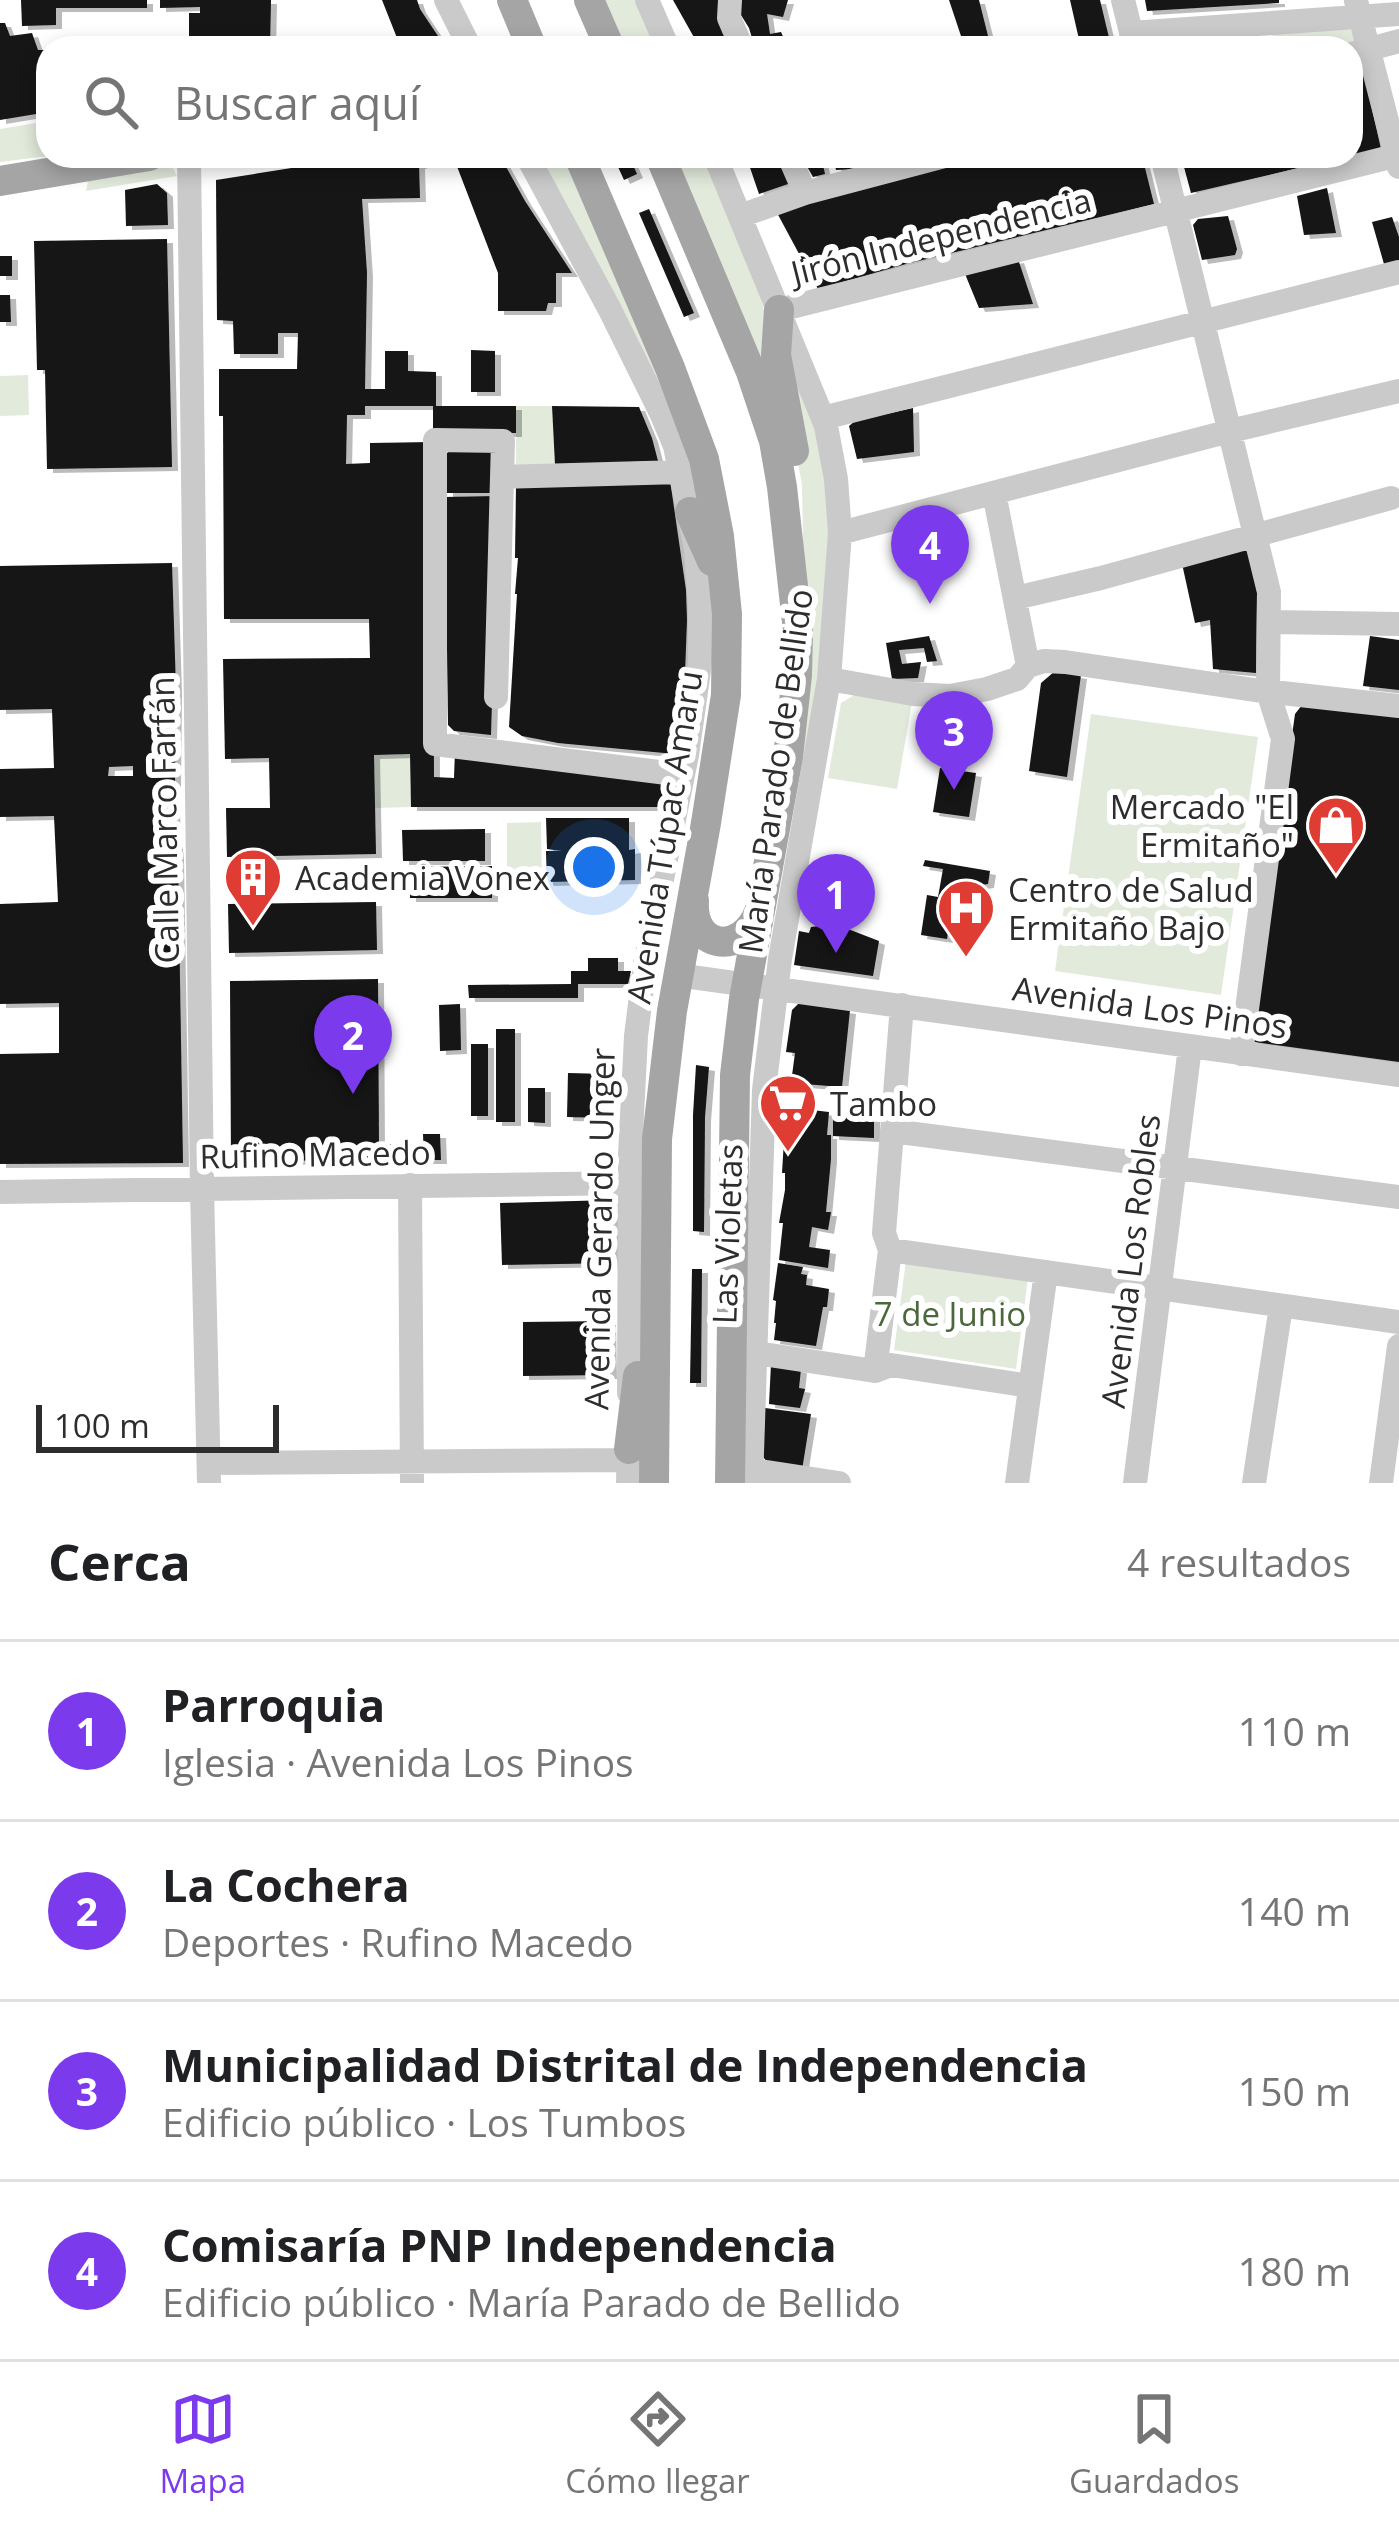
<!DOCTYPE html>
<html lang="es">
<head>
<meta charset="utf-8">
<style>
  :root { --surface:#fff; --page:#f6f6f6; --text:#202124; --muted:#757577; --line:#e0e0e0; --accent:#7c3aed }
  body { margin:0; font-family:"Open Sans",sans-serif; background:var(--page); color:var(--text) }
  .scale { position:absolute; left:36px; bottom:30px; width:243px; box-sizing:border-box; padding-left:12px; border:6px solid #2d2d2d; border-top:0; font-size:33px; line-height:42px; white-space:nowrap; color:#2d2d2d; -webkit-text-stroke:9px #fff; paint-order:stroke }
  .you { position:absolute; left:594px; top:867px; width:42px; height:42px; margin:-30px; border:9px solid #fff; border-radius:50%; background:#1a73e8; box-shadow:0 0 0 18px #1a73e833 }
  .badge { display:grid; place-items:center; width:78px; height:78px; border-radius:50%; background:var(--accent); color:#fff; font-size:39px; font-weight:700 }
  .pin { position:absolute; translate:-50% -99px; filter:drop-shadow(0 3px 6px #0008) }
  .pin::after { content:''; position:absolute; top:63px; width:42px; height:36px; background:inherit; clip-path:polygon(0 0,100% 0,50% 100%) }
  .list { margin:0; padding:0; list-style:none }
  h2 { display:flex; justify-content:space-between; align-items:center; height:156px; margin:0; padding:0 48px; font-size:51px }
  h2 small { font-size:39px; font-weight:400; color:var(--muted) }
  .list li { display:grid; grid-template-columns:78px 1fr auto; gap:36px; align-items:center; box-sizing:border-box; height:180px; padding:0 48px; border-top:3px solid var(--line) }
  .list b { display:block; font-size:45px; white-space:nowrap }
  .list p { margin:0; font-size:39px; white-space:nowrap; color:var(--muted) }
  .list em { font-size:39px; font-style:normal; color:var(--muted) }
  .icon { flex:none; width:66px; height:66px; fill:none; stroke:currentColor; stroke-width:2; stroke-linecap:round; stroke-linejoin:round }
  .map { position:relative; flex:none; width:1399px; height:1483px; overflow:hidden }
  .search { position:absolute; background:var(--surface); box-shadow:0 6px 18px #0003; left:36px; right:36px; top:36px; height:132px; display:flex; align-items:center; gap:30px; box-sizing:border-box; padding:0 42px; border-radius:36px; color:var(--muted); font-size:45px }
  .sheet { height:876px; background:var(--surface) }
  nav { display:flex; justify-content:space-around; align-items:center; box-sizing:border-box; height:168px; border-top:3px solid var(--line); background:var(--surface); font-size:33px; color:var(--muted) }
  nav a { display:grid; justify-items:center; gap:6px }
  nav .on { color:var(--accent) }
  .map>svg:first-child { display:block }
</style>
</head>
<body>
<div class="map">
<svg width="1399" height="1483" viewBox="0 0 1399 1483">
  <defs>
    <filter id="shadow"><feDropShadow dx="6" dy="4" stdDeviation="0" flood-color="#0004"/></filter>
  </defs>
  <rect width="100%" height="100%" fill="#fff"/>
  <path fill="#e1eadb" d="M592 0H643L664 48H613Z
    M1350 25 1356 49 1274 48 1272 30Z
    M48 121V156L0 162V129Z
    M159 156H167L177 176 86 191 91 167Z
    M530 156H575L660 349 693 511Z
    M662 156H711L752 249 786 424Z
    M766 284 833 480 812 755 796 753 803 536 802 485Z
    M28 375 29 415 0 416V376Z
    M516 406H552L555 465 516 466Z
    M856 694 912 702 897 789 828 778 841 703Z
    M1091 714 1258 737 1221 995 1055 971Z
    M410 754 411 807 375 808 374 755Z
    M541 822 542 889 507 890V823Z
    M834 854 852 857 850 890 859 909 806 901 826 887Z
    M906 1261 1028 1278 1016 1369 894 1350Z"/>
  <path fill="#141414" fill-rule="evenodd" filter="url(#shadow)" d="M21 0H147V8H56V25L22 26Z
    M160 0H271L270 48H189V13H200V7L160 8Z
    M382 0H417L420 9 446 48H401Z
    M673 0H726L741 48H700Z
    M737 0H788L783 17 767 14 770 34 781 32 788 48H755L749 28 736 7Z
    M949 0H979L991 48H965Z
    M1070 0H1100L1111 46 1081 48Z
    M1145 0H1279V3L1147 11Z
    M0 23H5L10 36 32 33 38 50H48V112L0 120Z
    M1271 39 1272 48H1212L1211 46 1224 43Z
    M1361 61 1381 149 1351 156V64Z
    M368 156 447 157 419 165 420 198 362 199 367 273 365 389H385V351H408V371L436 372V406H516V433H433V406H365V415H347L346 464 370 463V443L433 442 434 777 454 778 455 750 675 778 661 807H411L410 754 374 755 376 854 227 857 226 808H270L269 758 225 759 223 659 370 658 369 619H224L223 416H219V369H297L298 333H278V354H234L233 321 217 320 216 180Z
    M453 156H500L525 201 572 273H556V303H548L546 311H498V273Z
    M613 156H629L637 174 624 180Z
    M746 156H784L791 183 759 194Z
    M801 156H821L825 174 813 177Z
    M833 156H852L854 169 836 170Z
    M967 156H1142L1154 204 906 264 818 289 776 211Z
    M1181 156H1342V158L1191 193Z
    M157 184 167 193 168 225 126 226 125 190Z
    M1327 188 1336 233 1304 235 1297 196Z
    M649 209 694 313 684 317 639 213Z
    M1228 216 1237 249 1235 255 1202 260 1193 225 1198 219Z
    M1392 217 1399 237V262L1384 264 1372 222Z
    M167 239 172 467 47 469 45 370H37L34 241Z
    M0 256H12V276H0Z
    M1018 259 1033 304 979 308 963 269Z
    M0 295H10L11 322H0Z
    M471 350 495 351V392H471Z
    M552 406 639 407 652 438 658 461 555 465Z
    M913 408 914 452 857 459 849 426 855 421Z
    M455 446H495L498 493H447L446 454Z
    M670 480 686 590 687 620 685 674 675 754 558 743 522 736 509 727 517 594H515L518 558H515L516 486Z
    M498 496 491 735 454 731 448 725 445 497Z
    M1247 541 1257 592 1256 673 1213 669 1210 620 1195 623 1181 559Z
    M172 563 176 689 175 785 163 786V814L174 813 178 856 183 1163 0 1164V1054L59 1053V1003L0 1004V904L58 902 54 816 0 817V769L54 768 52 709 0 710V566ZM133 766V776H108L109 767Z
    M929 636 937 661 927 662 924 648 899 650 902 664 921 662 918 678 892 679 886 643Z
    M1370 636 1399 640V690L1363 686Z
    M1055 671 1081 675 1067 777 1029 771 1041 683Z
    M1302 705 1399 716V1062L1254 1042 1250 1036 1295 714Z
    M940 768 976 773 969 817 933 812Z
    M546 818H629V850L635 849V880L547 882 546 851H562L547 849Z
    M485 829V861H403L402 830Z
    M925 860 990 871 988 884 981 885 977 910 952 906 947 939 921 935 927 895 938 897 943 869 923 866Z
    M492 866V898H410V867Z
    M376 902 377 950 229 953 228 904Z
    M835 924 879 941 873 976 794 965 799 931 809 933 811 927Z
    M588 958H618V971H631L628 984H578V998H469L468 985 571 984V971H588Z
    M378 979 379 1145 400 1144V1160L231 1161 230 981Z
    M799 1003 850 1010 842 1087 791 1083 795 1053 786 1052 792 1010Z
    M460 1004 461 1050 440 1051 439 1005Z
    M496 1029H515V1122H496Z
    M471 1044H488V1116H471Z
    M696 1065 709 1067 705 1117 704 1232 693 1231V1115Z
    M568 1073 606 1074 605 1118 567 1117Z
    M528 1088H545V1123L528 1122Z
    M786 1107 829 1112 827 1135H831V1159L826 1212H831L828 1230 812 1227 809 1247 830 1250 828 1268 779 1260 783 1223H779L785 1190V1173H782Z
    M833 1116 874 1118V1138L833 1136Z
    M423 1134H440L441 1160H424Z
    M613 1200 615 1263 502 1265 500 1203Z
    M778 1263 803 1267 801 1274 807 1275 806 1285 829 1289 827 1307H823L816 1346 774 1340 776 1323H774L776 1301 773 1300Z
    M692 1269H702L701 1383H690Z
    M610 1321 611 1375 523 1376V1322Z
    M771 1364 801 1369 799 1388 805 1389 800 1408 769 1404Z
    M765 1408 811 1414 802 1470 771 1466 763 1457Z"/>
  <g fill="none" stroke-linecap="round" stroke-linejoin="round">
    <path stroke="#cacaca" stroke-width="24" d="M446 0 470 48
      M647 0 668 48
      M730 0 729 18 742 48
      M1123 0 1134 44
      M1356 1 1399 167
      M1131 33 1399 14
      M1351 54 1399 41
      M189 156 202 1189 209 1483
      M527 156 609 308 662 415 675 446 696 549 700 608V663L687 755 645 964 636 1036 630 1155 629 1393
      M715 156 826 426 836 479 840 533 829 679 780 959 764 1090 751 1483
      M789 156 805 193
      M1162 156 1269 592 1268 692 1283 739 1241 1054
      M740 216 805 193 945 156
      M779 310 1399 155
      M823 418 1399 272
      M502 477 681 472
      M994 493 1028 666
      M840 533 1230 431 1399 391
      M1015 598 1101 578 1391 498
      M1269 622 1399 624
      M829 679 913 694 950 696 987 689 1017 679 1028 666 1044 661 1065 662 1268 692
      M1282 693 1399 706
      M496 697 503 441 435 440V744L683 775
      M677 975 1399 1075
      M892 1131 1399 1197
      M410 1185 412 1483
      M0 1192 630 1183
      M890 1250 1399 1322
      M756 1353 875 1371 891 1365 1030 1386
      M875 1371 890 1250 884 1233 902 1005
      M209 1463 629 1460
      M752 1470 839 1483
      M628 1483 629 1434
      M1017 1483 1046 1272
      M1135 1483 1190 1047
      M1254 1483 1281 1306
      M1381 1483 1399 1346"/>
    <path stroke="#a5a5a5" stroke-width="30" d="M512 0 532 48
      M589 0 610 48
      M579 156 670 368 704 459 719 536 727 614 726 695 706 823 672 1011 657 1139 654 1483
      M660 156 751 372 774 441 782 487 798 631 797 675 788 757 744 999 735 1075 730 1483
      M0 181 149 156
      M779 310 776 355 794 451
      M690 512 712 561
      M694 901C691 950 742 956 759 912
      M629 1449 638 1376"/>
  </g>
  <defs>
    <g id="shop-pin" transform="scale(3)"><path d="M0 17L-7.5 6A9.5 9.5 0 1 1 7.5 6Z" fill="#df3d34" stroke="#fff"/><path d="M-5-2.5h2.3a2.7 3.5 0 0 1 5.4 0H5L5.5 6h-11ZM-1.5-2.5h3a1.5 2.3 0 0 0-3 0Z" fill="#fff"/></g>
    <g id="building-pin" transform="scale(3)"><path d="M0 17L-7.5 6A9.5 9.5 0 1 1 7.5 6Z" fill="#df3d34" stroke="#fff"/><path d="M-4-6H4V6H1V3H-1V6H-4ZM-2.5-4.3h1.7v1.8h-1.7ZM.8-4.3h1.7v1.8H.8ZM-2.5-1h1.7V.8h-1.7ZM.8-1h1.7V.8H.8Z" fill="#fff"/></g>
    <g id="hospital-pin" transform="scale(3)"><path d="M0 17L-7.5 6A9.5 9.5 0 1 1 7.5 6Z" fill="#df3d34" stroke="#fff"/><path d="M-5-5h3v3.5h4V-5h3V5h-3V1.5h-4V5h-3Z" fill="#fff"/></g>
    <g id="supermarket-pin" transform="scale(3)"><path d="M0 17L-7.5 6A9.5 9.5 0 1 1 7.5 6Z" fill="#df3d34" stroke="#fff"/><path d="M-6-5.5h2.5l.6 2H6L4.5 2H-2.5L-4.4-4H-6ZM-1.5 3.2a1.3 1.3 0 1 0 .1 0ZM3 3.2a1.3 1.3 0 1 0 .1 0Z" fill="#fff"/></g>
  </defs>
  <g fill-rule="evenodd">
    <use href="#shop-pin" x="1336" y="825"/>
    <use href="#building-pin" x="253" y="877"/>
    <use href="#hospital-pin" x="966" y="908"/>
    <use href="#supermarket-pin" x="788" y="1103"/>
  </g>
  <g text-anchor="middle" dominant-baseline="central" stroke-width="12" stroke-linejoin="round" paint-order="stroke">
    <g font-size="33" fill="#2d2d2d" stroke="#fff">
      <text transform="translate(941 236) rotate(-14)">Jirón Independencia</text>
      <text transform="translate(775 771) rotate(-82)">María Parado de Bellido</text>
      <text transform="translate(164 820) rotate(-91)">Calle Marco Farfán</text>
      <text transform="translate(664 837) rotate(-81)">Avenida Túpac Amaru</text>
      <text transform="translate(1150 1007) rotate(8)">Avenida Los Pinos</text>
      <text transform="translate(315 1154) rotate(-1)">Rufino Macedo</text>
      <text transform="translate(599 1229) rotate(-89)">Avenida Gerardo Unger</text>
      <text transform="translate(727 1234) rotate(-88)">Las Violetas</text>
      <text transform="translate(1130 1261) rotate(-83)">Avenida Los Robles</text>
    </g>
    <g font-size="33" fill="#2d2d2d" stroke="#fff" text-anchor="start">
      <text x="1294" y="806" text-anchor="end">Mercado "El<tspan x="1294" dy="38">Ermitaño"</tspan></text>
      <text x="295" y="877">Academia Vonex</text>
      <text x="1008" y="889">Centro de Salud<tspan x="1008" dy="38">Ermitaño Bajo</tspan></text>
      <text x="830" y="1103">Tambo</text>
    </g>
    <g font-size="33" fill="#4b673c" stroke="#fff">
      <text x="950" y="1313">7 de Junio</text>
    </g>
  </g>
</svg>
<div class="scale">100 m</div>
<div class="you"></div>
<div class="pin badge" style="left:836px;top:953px">1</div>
<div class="pin badge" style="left:353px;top:1094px">2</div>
<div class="pin badge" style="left:954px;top:790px">3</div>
<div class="pin badge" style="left:930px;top:604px">4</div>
<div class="search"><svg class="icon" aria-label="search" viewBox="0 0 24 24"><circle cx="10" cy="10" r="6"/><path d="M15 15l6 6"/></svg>Buscar aquí</div>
</div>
<section class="sheet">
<h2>Cerca<small>4 resultados</small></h2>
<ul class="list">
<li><span class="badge">1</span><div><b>Parroquia</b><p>Iglesia · Avenida Los Pinos</p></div><em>110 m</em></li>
<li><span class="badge">2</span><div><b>La Cochera</b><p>Deportes · Rufino Macedo</p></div><em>140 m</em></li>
<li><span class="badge">3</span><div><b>Municipalidad Distrital de Independencia</b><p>Edificio público · Los Tumbos</p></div><em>150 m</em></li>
<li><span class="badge">4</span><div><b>Comisaría PNP Independencia</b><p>Edificio público · María Parado de Bellido</p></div><em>180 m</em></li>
</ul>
</section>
<nav>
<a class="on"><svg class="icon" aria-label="map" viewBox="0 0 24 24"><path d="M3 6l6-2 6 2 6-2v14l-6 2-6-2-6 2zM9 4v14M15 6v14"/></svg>Mapa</a>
<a><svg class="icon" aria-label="directions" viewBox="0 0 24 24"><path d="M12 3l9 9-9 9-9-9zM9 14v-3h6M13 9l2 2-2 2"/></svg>Cómo llegar</a>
<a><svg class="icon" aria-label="saved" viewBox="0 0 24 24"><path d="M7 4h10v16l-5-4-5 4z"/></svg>Guardados</a>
</nav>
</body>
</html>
